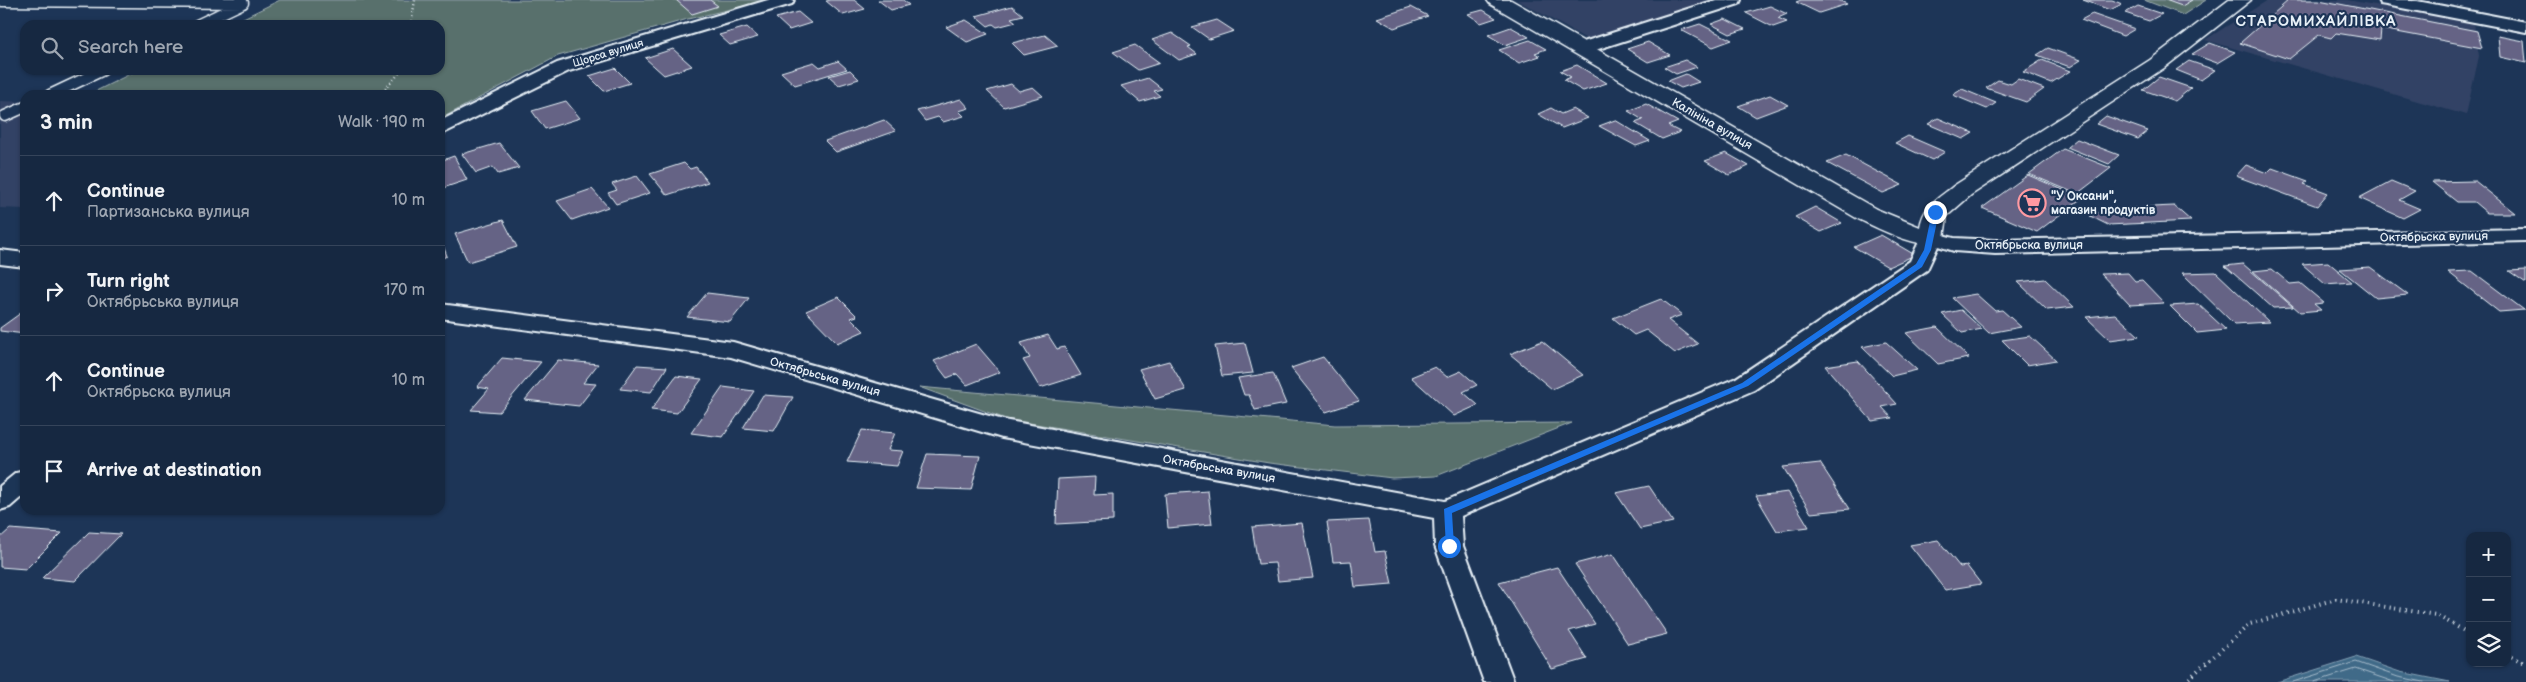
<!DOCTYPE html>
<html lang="en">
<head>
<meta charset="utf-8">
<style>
  :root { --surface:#162841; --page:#1f3048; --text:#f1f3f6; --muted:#9ea6b1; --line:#35445a }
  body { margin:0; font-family:"Balsamiq Sans",sans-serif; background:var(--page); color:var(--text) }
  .controls { position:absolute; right:15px; bottom:15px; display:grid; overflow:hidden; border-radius:10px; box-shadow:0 1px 4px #0004 }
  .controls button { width:45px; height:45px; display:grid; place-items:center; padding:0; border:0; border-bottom:1px solid var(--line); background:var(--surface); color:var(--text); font:25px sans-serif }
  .stop { position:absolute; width:15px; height:15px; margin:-11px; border:4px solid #1a73e8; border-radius:50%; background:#fff }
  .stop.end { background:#1a73e8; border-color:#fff; box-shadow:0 1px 5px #0008 }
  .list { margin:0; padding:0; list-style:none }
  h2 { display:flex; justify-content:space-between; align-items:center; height:65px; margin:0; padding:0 20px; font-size:21px }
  h2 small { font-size:16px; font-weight:400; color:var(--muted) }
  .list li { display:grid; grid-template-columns:32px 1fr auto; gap:15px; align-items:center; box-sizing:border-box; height:90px; padding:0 20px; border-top:1px solid var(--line) }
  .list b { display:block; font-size:19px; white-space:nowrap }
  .list p { margin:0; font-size:16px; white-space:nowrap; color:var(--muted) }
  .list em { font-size:16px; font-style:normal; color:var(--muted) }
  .icon { flex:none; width:28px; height:28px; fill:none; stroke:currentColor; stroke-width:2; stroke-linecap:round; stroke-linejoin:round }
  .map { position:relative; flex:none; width:2526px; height:682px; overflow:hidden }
  .search { position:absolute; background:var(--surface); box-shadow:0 1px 4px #0004; left:20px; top:20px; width:425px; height:55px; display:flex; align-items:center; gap:12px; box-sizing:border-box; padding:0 18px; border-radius:15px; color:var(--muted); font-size:19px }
  .panel { position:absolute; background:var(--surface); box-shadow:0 1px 4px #0004; left:20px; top:90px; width:425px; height:425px; border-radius:15px }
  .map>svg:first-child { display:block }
</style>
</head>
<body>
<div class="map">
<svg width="2526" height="682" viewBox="0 0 2526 682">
  <rect width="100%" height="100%" fill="#1d3557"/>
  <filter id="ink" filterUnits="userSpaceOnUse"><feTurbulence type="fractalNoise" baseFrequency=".02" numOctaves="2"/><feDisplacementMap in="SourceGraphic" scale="10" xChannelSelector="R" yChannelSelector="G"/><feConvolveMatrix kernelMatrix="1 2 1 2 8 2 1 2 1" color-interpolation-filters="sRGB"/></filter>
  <g filter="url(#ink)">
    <path fill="#334365" d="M1517 0H1717L1592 42Z
      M2268 0H2347L2474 23 2479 56 2466 115 2205 40Z
      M0 101 25 102V209L0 208Z"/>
    <path fill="#58706c" stroke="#a0b0b2" d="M280 0H770L688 19 558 56 440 119V95H88L138 70H440V25H229Z
      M2144 0H2206L2183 15Z
      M919 387 1335 425 1572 423 1436 476 1392 478 1269 463 1006 419Z"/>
    <path fill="#416a88" stroke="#84a0b5" d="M2356 657 2400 672 2450 682H2277Z"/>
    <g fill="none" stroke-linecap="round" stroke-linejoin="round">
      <path stroke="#a5bbcb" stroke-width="1" d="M2293 682 2356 662 2398 677 2424 682
        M2314 682 2356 669 2394 682"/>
    </g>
    <path fill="#656485" stroke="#e8f1f8" d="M676 0H710L718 6 692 14Z
      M831 0H854L865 9 843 15 826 1Z
      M878 0H903L909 5 891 10Z
      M1801 0H1838L1847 4 1819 13 1796 2Z
      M2083 0H2112L2122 4 2110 10Z
      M2165 0H2192L2182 6Z
      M2289 0H2319L2477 31 2482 48 2381 29 2380 40 2336 33 2331 38 2319 35 2289 59 2240 43Z
      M1012 6 1023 15 1011 18 1016 22 997 27 993 24 988 26 976 16Z
      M1770 6 1787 14 1778 18 1787 22 1773 27 1746 13Z
      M2138 6 2162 14 2149 21 2125 13Z
      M1411 7 1428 16 1394 28 1377 18Z
      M1483 10 1496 18 1481 23 1468 14Z
      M798 12 811 23 789 30 776 18Z
      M2092 14 2135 29 2123 36 2081 20Z
      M1725 19 1745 29 1730 34 1711 24Z
      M966 20 988 34 967 42 946 27Z
      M1217 20 1234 31 1209 39 1192 27Z
      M1700 24 1732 40 1713 47 1681 30Z
      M747 27 758 37 730 45 719 35Z
      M1511 27 1529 37 1505 45 1488 35Z
      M1172 33 1191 46 1188 47 1197 54 1179 60 1152 40Z
      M1045 35 1058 46 1024 55 1012 43Z
      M2498 36 2524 41 2526 63 2500 57Z
      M1530 40 1546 49 1535 53 1540 56 1519 63 1499 50Z
      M1648 42 1670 55 1648 62 1627 49Z
      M2210 43 2235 52 2217 63 2192 54Z
      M1135 45 1160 63 1138 70 1113 52Z
      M2048 48 2081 60 2070 67 2037 55Z
      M673 49 692 66 664 75 645 58Z
      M1685 60 1697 67 1676 74 1664 67Z
      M2042 60 2070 71 2051 83 2023 72Z
      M838 61 847 69 795 85 781 72 814 62 820 67Z
      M2189 61 2215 70 2201 80 2176 70Z
      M1577 65 1607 83 1583 91 1564 80 1571 77 1560 71Z
      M615 68 630 83 604 91 589 76Z
      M850 70 859 79 839 85 829 76Z
      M1686 74 1699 82 1681 88 1668 81Z
      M2159 77 2191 88 2175 101 2143 90Z
      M1148 78 1162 89 1154 91 1160 96 1140 102 1121 86Z
      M2018 79 2044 89 2026 102 1986 88 1998 80 2011 84Z
      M1011 84 1019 91 1033 87 1043 96 1004 107 987 91Z
      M1962 89 1996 103 1987 109 1953 95Z
      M1770 95 1788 105 1756 117 1738 106Z
      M961 99 969 108 959 111 964 116 943 122 938 117 925 121 917 111Z
      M566 101 580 118 545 129 532 111Z
      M1646 104 1678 122 1668 126 1680 132 1662 139 1635 123 1643 120 1628 111Z
      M1551 108 1561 114 1573 109 1588 118 1562 128 1538 114Z
      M2106 116 2148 131 2138 139 2096 124Z
      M1938 118 1973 133 1963 139 1928 124Z
      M884 120 896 131 836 152 825 141Z
      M1615 120 1650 141 1636 146 1599 126Z
      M1908 136 1945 152 1932 160 1895 143Z
      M2077 139 2119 155 2109 164 2067 147Z
      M499 143 519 168 498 174 493 167 476 173 462 154Z
      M2063 149 2111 168 2077 194 2029 174Z
      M1726 153 1749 166 1729 175 1705 161Z
      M1846 155 1902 185 1883 193 1827 163Z
      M454 156 467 180 440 189V161Z
      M684 163 690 169 696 167 708 182 667 195 650 174Z
      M2246 165 2267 173 2272 168 2308 181 2304 184 2328 193 2317 206 2236 176Z
      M2028 175 2082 198 2037 232 1982 208Z
      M637 176 650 193 616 204 608 193 617 190 612 184Z
      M2391 181 2415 191 2399 200 2420 209 2403 218 2359 198Z
      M2475 181 2515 213H2487L2474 202H2457L2432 182Z
      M592 189 608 207 572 220 557 201Z
      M2174 206 2191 221 2108 225 2090 216 2107 209Z
      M1815 207 1842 223 1821 232 1795 217Z
      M503 220 517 247 468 262 455 234Z
      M1881 235 1915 255 1888 267 1854 247Z
      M440 237 447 256 440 259Z
      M2328 262 2352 282 2325 284 2302 264Z
      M2243 264 2293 307 2273 308 2225 266Z
      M2370 267 2408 295 2376 298 2340 269Z
      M2272 269 2290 284 2300 283 2324 303 2314 304 2321 310 2300 312 2253 271Z
      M2526 270V283L2509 271Z
      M2472 271 2524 310 2499 312 2448 272Z
      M2216 272 2269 322 2234 324 2182 273Z
      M2128 273 2135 281 2142 280 2164 303 2130 305 2101 274Z
      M2045 279 2074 307 2047 310 2018 282Z
      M707 293 749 298 730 322 687 317Z
      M1976 294 1995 311 2002 310 2021 327 1989 333 1952 298Z
      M838 297 857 316 851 318 864 331 837 343 806 311Z
      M1661 299 1682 315 1668 320 1698 344 1675 353 1646 330 1634 335 1613 318Z
      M2198 304 2226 330 2197 333 2170 306Z
      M25 310V334L0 331V328Z
      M1961 310 1982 329 1962 333 1942 314Z
      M2115 314 2139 336 2110 340 2086 317Z
      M1937 327 1969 358 1938 364 1906 333Z
      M1048 335 1057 349 1064 347 1081 375 1040 388 1023 360 1030 358 1021 343Z
      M2030 336 2056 360 2027 365 2002 340Z
      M1542 341 1583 375 1552 389 1510 354Z
      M1886 342 1917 370 1892 376 1862 347Z
      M1245 343 1253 373 1222 376 1215 346Z
      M976 344 1000 372 967 385 957 374 947 378 934 361Z
      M1323 357 1359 401 1326 412 1291 368Z
      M502 358 541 362 499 412 471 410 489 389 477 387Z
      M558 360 598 364 583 383 596 384 579 406 525 400Z
      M1169 361 1186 390 1155 399 1139 369Z
      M1858 361 1897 404 1882 407 1892 418 1872 421 1825 366Z
      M637 365 667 367 651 392 620 389Z
      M1435 367 1447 377 1461 371 1477 385 1463 392 1478 405 1454 416 1411 377Z
      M1273 373 1286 404 1255 410 1249 395H1244L1238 378Z
      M676 376 702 379 677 413 651 410Z
      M723 387 754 391 723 437 691 433Z
      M763 395 793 397 774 431 743 428Z
      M862 430 895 433 888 450 903 451 897 466 847 462Z
      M927 454 980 456 971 490 916 488Z
      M1820 463 1850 509 1811 513 1783 467Z
      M1095 477 1094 495 1113 494V521L1056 524 1058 479Z
      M1649 486 1673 522 1640 529 1616 493Z
      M1208 491 1212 524 1168 528 1165 494Z
      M1788 492 1809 527 1777 531 1756 496Z
      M1369 520 1375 552 1385 551 1392 584 1355 587 1351 561 1333 562 1327 522Z
      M1302 523 1313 578 1278 581 1275 563 1258 564 1252 527Z
      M10 529 62 533 26 569 0 567V538Z
      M89 532 121 534 75 581 42 578Z
      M1938 540 1960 567 1967 566 1981 584 1945 590 1910 545Z
      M1613 554 1667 634 1628 644 1575 564Z
      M1557 567 1595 624 1569 631 1587 659 1552 669 1499 582Z"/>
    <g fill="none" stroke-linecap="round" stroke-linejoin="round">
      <g stroke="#e8f1f8" stroke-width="13">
        <path id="lane" d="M0 1 243 3
          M197 25 241 4
          M50 95 103 70
          M5 116 25 107"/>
      </g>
      <g stroke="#e8f1f8" stroke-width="4">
        <path id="street" d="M768 0H794L792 4 569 71 440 135V121L557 63Z
          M1716 0H1741L1739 4 1589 52H1577L1574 48 1577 44Z
          M2378 0H2412L2526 22V32L2386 5 2380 4Z
          M2526 229V241L1995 254 1954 251 1938 246 1927 270 1754 390 1461 516 1463 546 1514 682H1484L1435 546 1434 518 1002 438 731 357 440 318V304L733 342 1003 420 1445 501 1736 378 1910 261 1923 233 1931 232 1954 238 1995 240Z
          M0 250 25 253V267L0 264Z
          M25 471V494L10 507 0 510V486L16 473Z"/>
      </g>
      <g stroke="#e8f1f8" stroke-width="3">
        <path id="secondary" d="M1487 0H1511L1876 209 1920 227C1924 204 1938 199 1955 185L2150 60 2229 0H2251L2164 68 1971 195 1947 216 1944 238 1940 243C1917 249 1880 229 1858 219L1490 4Z"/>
      </g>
      <path stroke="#e8f1f8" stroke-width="2.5" stroke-dasharray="1 3" stroke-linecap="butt" d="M411 25 415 0
        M380 95 402 70"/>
      <path stroke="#e8f1f8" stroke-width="4" stroke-dasharray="1 4.5" stroke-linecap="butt" d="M2507 654 2526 664
        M2185 682 2250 624 2336 599 2436 615 2470 634"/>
      <use href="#lane" stroke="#1d3557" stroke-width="10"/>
      <use href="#street" fill="#1d3557" fill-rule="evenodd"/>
      <use href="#secondary" fill="#1d3557" fill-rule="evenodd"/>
    </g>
  </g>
  <path fill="#1a73e8" d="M1935 210 1939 212 1931 250 1922 267 1748 386 1452 513 1454 546 1453 548H1446L1444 509 1742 383 1916 264 1924 250 1932 212Z"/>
  <defs>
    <g id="supermarket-ring" transform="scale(1.4375)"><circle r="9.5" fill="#1d3557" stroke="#ff9aa2" stroke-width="1.5"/><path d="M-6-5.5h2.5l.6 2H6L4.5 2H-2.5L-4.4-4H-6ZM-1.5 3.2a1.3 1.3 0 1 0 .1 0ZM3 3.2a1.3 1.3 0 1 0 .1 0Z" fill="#ff9aa2"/></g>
  </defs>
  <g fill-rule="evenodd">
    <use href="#supermarket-ring" x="2032" y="203"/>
  </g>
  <g text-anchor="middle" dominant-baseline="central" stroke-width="4.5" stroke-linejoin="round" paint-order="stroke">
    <g font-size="11" fill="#e8f1f8" stroke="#1d3557">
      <text transform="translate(608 53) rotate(-17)">Щорса вулиця</text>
    </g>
    <g font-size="12" fill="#e8f1f8" stroke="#1d3557">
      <text transform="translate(1712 124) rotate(30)">Калініна вулиця</text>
      <text transform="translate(2434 237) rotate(-1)">Октябрьска вулиця</text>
      <text x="2029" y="245">Октябрьска вулиця</text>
      <text transform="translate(825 377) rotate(16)">Октябрьська вулиця</text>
      <text transform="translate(1219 469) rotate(10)">Октябрьська вулиця</text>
    </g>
    <g font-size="12" font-weight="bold" fill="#e8f1f8" stroke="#1d3557" text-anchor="start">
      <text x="2051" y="196">"У Оксани",<tspan x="2051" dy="14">магазин продуктів</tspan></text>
    </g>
    <g font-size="15" font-weight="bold" letter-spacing="1" fill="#e8f1f8" stroke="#1d3557">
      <text x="2316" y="21">СТАРОМИХАЙЛІВКА</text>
    </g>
  </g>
</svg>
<div class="controls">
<button>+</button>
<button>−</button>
<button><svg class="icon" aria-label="layers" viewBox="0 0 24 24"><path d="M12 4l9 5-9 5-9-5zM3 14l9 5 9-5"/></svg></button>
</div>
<div class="stop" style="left:1449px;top:546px"></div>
<div class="stop end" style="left:1935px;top:212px"></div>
<div class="search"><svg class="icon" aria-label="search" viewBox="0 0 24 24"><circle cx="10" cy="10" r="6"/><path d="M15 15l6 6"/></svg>Search here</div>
<section class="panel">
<h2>3 min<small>Walk · 190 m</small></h2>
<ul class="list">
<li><svg class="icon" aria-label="ahead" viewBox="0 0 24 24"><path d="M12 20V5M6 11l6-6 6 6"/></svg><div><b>Continue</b><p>Партизанська вулиця</p></div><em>10 m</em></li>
<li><svg class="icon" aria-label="right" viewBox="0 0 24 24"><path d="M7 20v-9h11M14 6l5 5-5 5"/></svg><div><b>Turn right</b><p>Октябрьська вулиця</p></div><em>170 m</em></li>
<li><svg class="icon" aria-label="ahead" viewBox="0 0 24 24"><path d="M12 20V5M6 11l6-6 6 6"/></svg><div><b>Continue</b><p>Октябрьска вулиця</p></div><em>10 m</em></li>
<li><svg class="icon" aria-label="arrive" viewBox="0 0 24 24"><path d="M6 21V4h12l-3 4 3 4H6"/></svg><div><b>Arrive at destination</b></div></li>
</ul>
</section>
</div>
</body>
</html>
